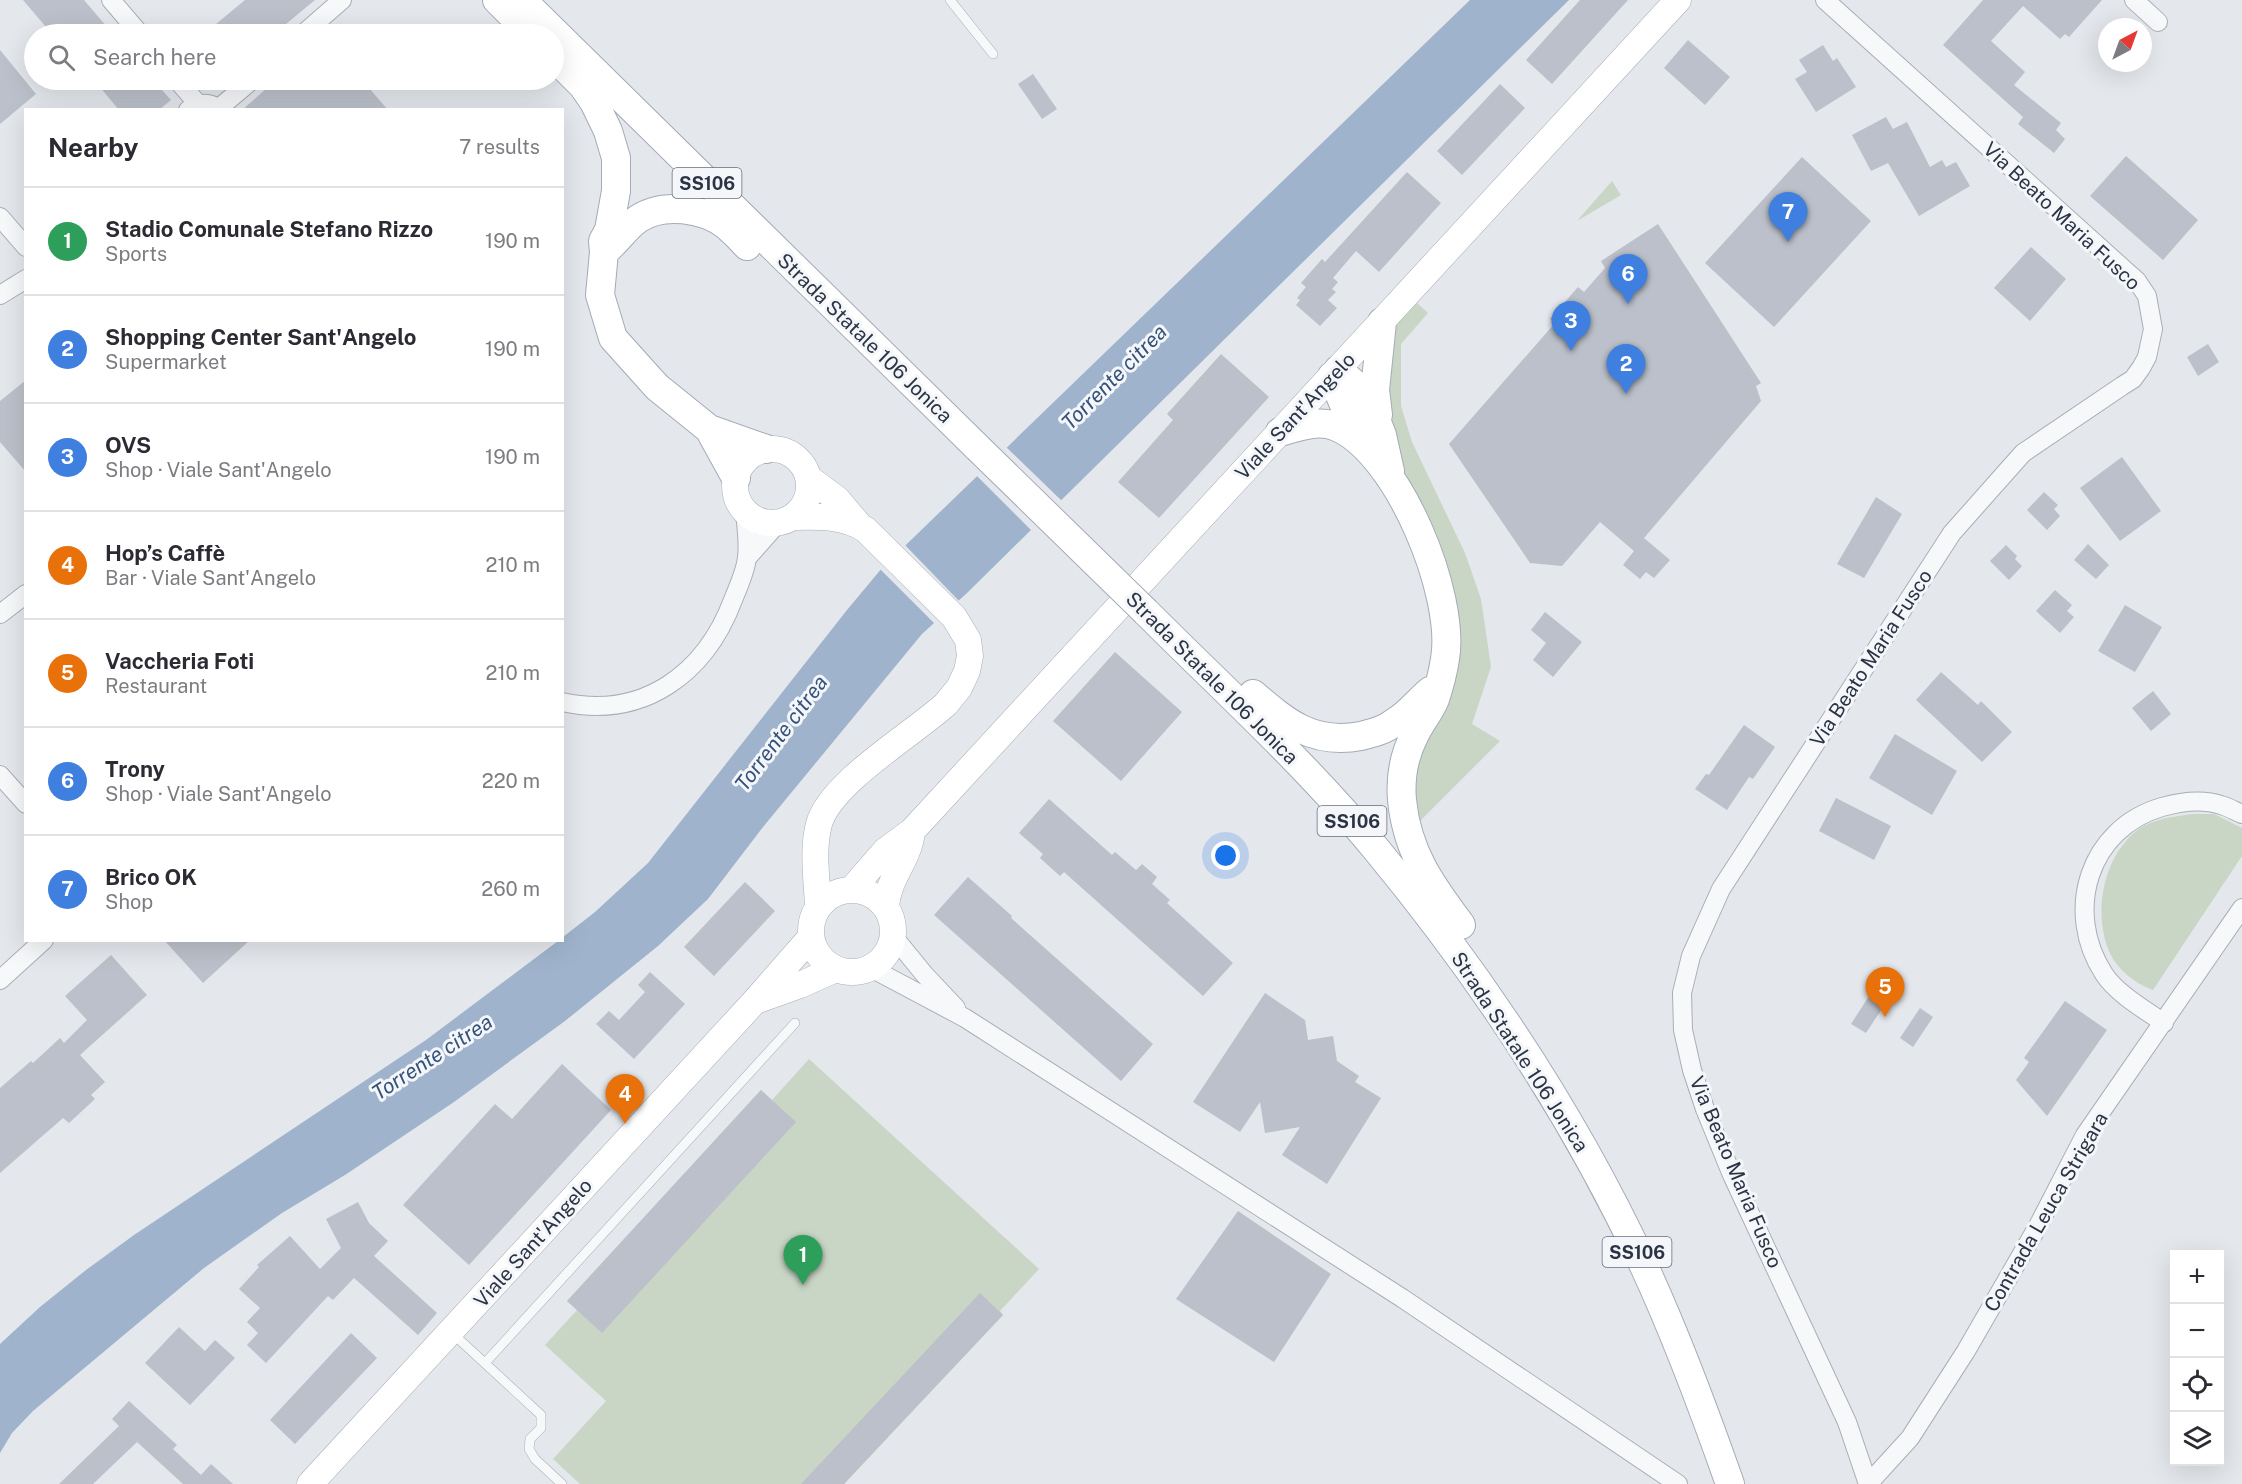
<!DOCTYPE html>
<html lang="en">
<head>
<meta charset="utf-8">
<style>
  :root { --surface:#fff; --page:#f2f2f3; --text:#2b2b33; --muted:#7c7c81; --line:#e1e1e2; --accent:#d93025 }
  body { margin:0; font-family:"Public Sans",sans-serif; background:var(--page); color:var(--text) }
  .controls { position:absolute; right:18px; bottom:18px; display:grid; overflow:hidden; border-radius:0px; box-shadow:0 6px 24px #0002 }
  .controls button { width:54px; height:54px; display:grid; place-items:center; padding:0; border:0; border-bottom:2px solid var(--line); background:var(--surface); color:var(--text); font:30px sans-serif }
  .compass { position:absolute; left:2098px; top:18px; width:54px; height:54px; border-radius:50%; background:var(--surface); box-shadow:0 6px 24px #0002; rotate:41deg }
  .you { position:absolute; left:1226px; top:856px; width:21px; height:21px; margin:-15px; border:4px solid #fff; border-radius:50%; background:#1a73e8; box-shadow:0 0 0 9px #1a73e833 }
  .badge { display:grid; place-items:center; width:39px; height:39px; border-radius:50%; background:var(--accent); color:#fff; font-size:20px; font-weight:700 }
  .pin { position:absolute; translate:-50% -50px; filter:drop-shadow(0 2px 3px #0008) }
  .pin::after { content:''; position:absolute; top:32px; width:21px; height:18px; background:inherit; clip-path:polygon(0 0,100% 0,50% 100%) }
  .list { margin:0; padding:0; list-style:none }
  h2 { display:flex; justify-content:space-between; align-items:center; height:78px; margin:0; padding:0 24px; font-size:26px }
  h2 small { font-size:20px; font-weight:400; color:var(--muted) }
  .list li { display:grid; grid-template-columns:39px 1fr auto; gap:18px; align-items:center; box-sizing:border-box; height:108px; padding:0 24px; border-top:2px solid var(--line) }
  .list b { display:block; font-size:22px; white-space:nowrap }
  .list p { margin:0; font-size:20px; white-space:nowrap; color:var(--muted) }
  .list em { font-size:20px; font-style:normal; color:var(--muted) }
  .icon { flex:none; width:33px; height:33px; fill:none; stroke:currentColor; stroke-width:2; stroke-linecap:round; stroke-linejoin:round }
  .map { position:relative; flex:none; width:2242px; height:1484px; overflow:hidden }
  .search { position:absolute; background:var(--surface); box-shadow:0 6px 24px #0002; left:24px; top:24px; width:540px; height:66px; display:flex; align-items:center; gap:15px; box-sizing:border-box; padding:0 21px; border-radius:33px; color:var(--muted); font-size:22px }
  .panel { position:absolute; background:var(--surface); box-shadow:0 6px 24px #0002; left:24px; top:108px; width:540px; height:834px; border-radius:0px }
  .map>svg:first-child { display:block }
</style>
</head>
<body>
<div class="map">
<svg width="2242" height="1484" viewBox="0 0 2242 1484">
  <rect width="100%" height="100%" fill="#e4e7ec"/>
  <path fill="#c9d6c5" d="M1612 181 1621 195 1577 221Z
    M1417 303 1428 313 1401 344V406L1412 442 1465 553 1481 599 1491 667 1472 724 1500 741 1415 826 1410 773 1459 653C1461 633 1458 614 1454 595L1400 468 1387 433 1391 334 1399 321Z
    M2192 814H2214L2242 828V856L2153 990C2136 984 2116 969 2109 951 2093 913 2103 859 2135 832 2150 819 2173 817 2192 814Z
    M809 1059 1039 1269 1000 1311 1003 1315 844 1484H580L553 1459 606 1401 545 1345 577 1310 567 1301 761 1090 772 1100Z"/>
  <path fill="#9fb4cc" d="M1470 0H1569L967 593 922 634 763 827 708 899 658 946 565 1021 454 1102 345 1175 282 1213 204 1268 33 1411 12 1433 0 1453V1344L40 1307 86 1270 134 1235 426 1040 558 941 562 940 563 937 595 912 648 863 847 610 882 568Z"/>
  <path fill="#e4e7ec" d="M1005 446 1063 502 1033 532 976 475Z
    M904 544 961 603 936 625 879 568Z"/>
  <path fill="#bbc0ca" d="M23 0H84L113 34H52Z
    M245 0H315L274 34H204Z
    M1580 0H1628L1552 84 1526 60Z
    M1983 0H2102L2069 37 2065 34 2060 39 2023 6 1991 41 2025 72 2014 85 2061 123 2056 130 2065 139 2054 153 2018 124 2023 117 1943 45Z
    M1688 40 1730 77 1705 105 1664 68Z
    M1823 45 1833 61 1837 58 1856 87 1816 112 1795 79 1807 72 1799 60Z
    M0 50 36 94 0 124Z
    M1033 74 1057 109 1042 119 1018 84Z
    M94 80H153L171 100 159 110H119Z
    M276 80H362L388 110H242Z
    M1500 84 1525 108 1462 175 1437 151Z
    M1886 117 1893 129 1907 122 1930 167 1942 160 1946 167 1956 162 1970 186 1919 216 1888 163 1871 171 1852 135Z
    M2126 156 2198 220 2163 260 2090 196Z
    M1802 157 1871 221 1774 327 1705 263Z
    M1407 172 1441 203 1379 272 1356 251 1333 278 1338 282 1332 289 1336 292 1328 300 1337 308 1320 326 1296 305 1300 300 1297 298 1306 287 1301 283 1322 259 1325 262Z
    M1658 224 1761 383 1756 386 1761 401 1644 538 1670 560 1654 578 1646 572 1640 579 1623 565 1634 551 1600 522 1562 566 1530 563 1449 444 1555 323 1550 319 1578 287 1584 292 1605 268 1601 261Z
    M2031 247 2066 279 2030 321 1994 288Z
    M2208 344 2219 362 2198 376 2187 357Z
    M1221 354 1269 397 1159 518 1118 482 1173 420 1167 414Z
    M26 380V472L0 442V401Z
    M2122 457 2161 511 2120 541 2080 488Z
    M2044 492 2058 505 2054 509 2060 516 2047 530 2027 510Z
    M1876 497 1902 514 1864 578 1837 564Z
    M2088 544 2109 565 2096 579 2074 560Z
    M2006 545 2017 556 2015 559 2022 566 2009 580 1990 561Z
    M2055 590 2072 605 2067 611 2074 617 2060 633 2036 611Z
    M2125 605 2162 627 2135 672 2098 651Z
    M1545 612 1582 642 1553 677 1533 660 1546 643 1531 630Z
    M1115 652 1182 712 1121 781 1053 721Z
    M1941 672 1978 705 1981 701 2012 732 1982 762 1916 700Z
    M2153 691 2171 714 2151 731 2132 708Z
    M1744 725 1775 747 1753 779 1749 777 1727 810 1695 789 1706 774 1709 775Z
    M1895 734 1957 771 1932 815 1869 778Z
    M1836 798 1891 826 1874 860 1819 831Z
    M1049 799 1112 855 1115 852 1136 870 1142 864 1157 877 1152 884 1170 900 1167 903 1233 963 1203 996 1064 872 1060 876 1040 858 1043 854 1019 833Z
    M968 877 1012 916 1011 918 1153 1044 1121 1081 934 915Z
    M745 882 775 911 714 976 684 947Z
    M164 940H250L203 983Z
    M111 955 147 995 80 1055 105 1082 91 1095 95 1099 69 1123 63 1118 0 1173V1088L31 1061 33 1063 60 1038 64 1043 87 1020 65 996Z
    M650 972 685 1004 634 1059 596 1024 609 1011 619 1020 645 992 638 985Z
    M1878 982 1893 992 1866 1033 1851 1024Z
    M1265 993 1305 1020 1308 1040 1333 1036 1337 1061 1359 1076 1355 1082 1381 1098 1327 1184 1282 1155 1300 1127 1265 1133 1260 1102 1240 1132 1193 1102Z
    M2065 1001 2107 1030 2047 1116 2016 1080 2029 1062 2024 1058Z
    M1920 1008 1933 1017 1913 1047 1900 1038Z
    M562 1064 611 1110 469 1265 403 1205 495 1104 512 1119Z
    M761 1090 796 1122 602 1333 567 1301Z
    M358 1202 369 1223 388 1241 374 1256 437 1313 418 1335 354 1278 333 1300 328 1296 266 1363 247 1345 258 1333 247 1322 260 1308 239 1289 259 1267 257 1265 290 1236 320 1269 341 1248 326 1219Z
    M1238 1211 1331 1274 1274 1362 1176 1299Z
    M980 1293 1003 1315 905 1419 844 1484H801Z
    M179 1327 205 1351 215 1340 235 1358 190 1405 145 1363Z
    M351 1333 377 1358 295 1444 270 1420Z
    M129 1401 177 1445 173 1449 201 1475 211 1464 233 1484H183L137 1442 93 1484H59L119 1426 112 1419Z"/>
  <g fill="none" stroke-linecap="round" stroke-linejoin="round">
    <g stroke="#a9aeb7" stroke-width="10">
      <path id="service" d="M950 0 993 54
        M451 1332 541 1415V1428L530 1439 529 1449 535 1459 562 1484
        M485 1363 795 1023"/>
    </g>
    <g stroke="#a9aeb7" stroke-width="20">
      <path id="minor" d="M111 0 140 34
        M1825 0 2137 281 2147 296 2153 329 2147 357 2141 368 2133 379 2122 386 2023 453 1952 533 1721 889 1691 956 1682 993 1683 1030 1692 1070 1705 1109 1732 1175 1847 1422 1868 1484 1910 1438 1966 1351 2038 1226 2085 1135 2242 908
        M2134 0 2158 22
        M303 34 342 0
        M177 80 198 104
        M219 108 252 80
        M188 110C199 102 210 102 221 110
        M0 217 26 247
        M0 295 26 279
        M747 558 778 523
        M0 614 26 594
        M562 702C643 720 705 674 733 600 738 587 746 571 747 557 749 542 746 526 745 511
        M0 775 26 804
        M893 936 924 974 956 1008
        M871 968 965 1018 1402 1298 1678 1484
        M0 980 44 940
        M2164 1023C2145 1010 2116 993 2104 974 2063 911 2089 828 2162 807 2180 802 2203 799 2221 805 2228 807 2235 811 2242 814"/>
    </g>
    <g stroke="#a9aeb7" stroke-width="27">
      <path id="secondary" d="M735 486a37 37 0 1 1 74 0a37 37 0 1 1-74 0Z
        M810 479 837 499 859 525
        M794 517C818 516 846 516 866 530L954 617 968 640 970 656 967 671 959 688 946 704C913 734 830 783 819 824 812 850 817 880 818 907
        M852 889 885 851 912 831 1678 0
        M811 931a41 41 0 1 1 82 0a41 41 0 1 1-82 0Z
        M886 906C888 878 910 858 912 831
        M758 1000 800 985 836 969
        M310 1484 755 1001 811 937"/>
    </g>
    <g stroke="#a3abb8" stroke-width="30">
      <path id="primary" d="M497 0 530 33
        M522 0 978 448
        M561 64 583 86 594 102 608 131 616 158V191L609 230 603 241 604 252 600 295 613 338 657 387 709 429 766 449
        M604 252C617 242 625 228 638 219 663 202 704 208 727 226 734 232 741 239 747 246
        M1338 370 1366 394 1382 435 1390 471
        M1332 376 1354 429 1364 441
        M1378 415 1375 390 1382 322
        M709 429 736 478
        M1280 432C1298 427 1318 419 1337 427 1398 453 1456 595 1445 659 1443 672 1439 687 1435 699 1430 711 1421 722 1415 734 1404 755 1400 777 1402 800 1407 852 1431 885 1461 925
        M1146 612C1224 690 1306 764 1376 849 1481 976 1574 1116 1644 1266 1677 1337 1704 1410 1730 1484
        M1253 694C1287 723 1313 745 1361 736 1373 733 1385 730 1395 722 1409 714 1418 701 1430 691"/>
    </g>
    <use href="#service" stroke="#f7f8fa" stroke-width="9"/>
    <use href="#minor" stroke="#f7f8fa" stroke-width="18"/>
    <use href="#secondary" stroke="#fff" stroke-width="26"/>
    <use href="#primary" stroke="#fff" stroke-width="28"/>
    <g stroke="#a3abb8" stroke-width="30" stroke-linecap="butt">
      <path id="primary-bridge" d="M978 448 1146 612"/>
    </g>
    <use href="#primary-bridge" stroke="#fff" stroke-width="28"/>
  </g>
  <g text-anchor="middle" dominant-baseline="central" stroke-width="6" stroke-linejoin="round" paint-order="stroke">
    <g fill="#f4f6f9" stroke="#676e7b" stroke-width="1.5">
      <rect x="672.5" y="168" width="69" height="30" rx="4.5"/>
      <rect x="1317.5" y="806" width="69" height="30" rx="4.5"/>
      <rect x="1602.5" y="1237" width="69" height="30" rx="4.5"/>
    </g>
    <g font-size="18" font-weight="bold" fill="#2b3445">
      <text x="707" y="183">SS106</text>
      <text x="1352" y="821">SS106</text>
      <text x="1637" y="1252">SS106</text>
    </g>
    <g font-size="20" fill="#2b3445" stroke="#f4f6f9">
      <text transform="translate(2062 216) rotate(43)">Via Beato Maria Fusco</text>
      <text transform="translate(865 338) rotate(44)">Strada Statale 106 Jonica</text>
      <text transform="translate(1295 416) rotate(-47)">Viale Sant'Angelo</text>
      <text transform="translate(1871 658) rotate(-57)">Via Beato Maria Fusco</text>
      <text transform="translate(1212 678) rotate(45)">Strada Statale 106 Jonica</text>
      <text transform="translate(1520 1052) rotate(57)">Strada Statale 106 Jonica</text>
      <text transform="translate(1736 1172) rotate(67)">Via Beato Maria Fusco</text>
      <text transform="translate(2046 1212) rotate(-60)">Contrada Leuca Strigara</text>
      <text transform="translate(533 1243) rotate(-48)">Viale Sant'Angelo</text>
    </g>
    <g font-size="21" font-style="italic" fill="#34527a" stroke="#f4f6f9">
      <text transform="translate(1114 377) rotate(-45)">Torrente citrea</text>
      <text transform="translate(781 733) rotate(-53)">Torrente citrea</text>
      <text transform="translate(432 1057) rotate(-33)">Torrente citrea</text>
    </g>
  </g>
</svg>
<div class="controls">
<button>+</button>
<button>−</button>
<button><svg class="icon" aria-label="locate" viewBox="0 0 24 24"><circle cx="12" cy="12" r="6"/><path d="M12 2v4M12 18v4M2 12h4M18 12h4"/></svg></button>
<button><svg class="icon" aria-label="layers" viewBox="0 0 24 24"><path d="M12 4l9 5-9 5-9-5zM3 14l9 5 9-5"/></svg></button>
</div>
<svg class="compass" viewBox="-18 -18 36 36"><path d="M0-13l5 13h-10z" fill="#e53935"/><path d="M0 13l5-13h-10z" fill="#7c7c81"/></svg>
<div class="you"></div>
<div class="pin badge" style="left:803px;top:1285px;background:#2e9e5b">1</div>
<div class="pin badge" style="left:1626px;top:394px;background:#3f7fe0">2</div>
<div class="pin badge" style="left:1571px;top:351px;background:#3f7fe0">3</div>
<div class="pin badge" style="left:625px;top:1124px;background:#e8710a">4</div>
<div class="pin badge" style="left:1885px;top:1017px;background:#e8710a">5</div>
<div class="pin badge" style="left:1628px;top:304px;background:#3f7fe0">6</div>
<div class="pin badge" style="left:1788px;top:242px;background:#3f7fe0">7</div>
<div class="search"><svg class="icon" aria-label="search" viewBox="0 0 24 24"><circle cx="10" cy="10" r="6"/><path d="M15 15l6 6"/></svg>Search here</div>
<section class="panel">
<h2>Nearby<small>7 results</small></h2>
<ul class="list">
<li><span class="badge" style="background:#2e9e5b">1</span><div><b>Stadio Comunale Stefano Rizzo</b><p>Sports</p></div><em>190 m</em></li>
<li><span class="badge" style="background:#3f7fe0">2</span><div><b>Shopping Center Sant'Angelo</b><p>Supermarket</p></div><em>190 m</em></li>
<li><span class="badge" style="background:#3f7fe0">3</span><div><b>OVS</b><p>Shop · Viale Sant'Angelo</p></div><em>190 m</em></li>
<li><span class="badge" style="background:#e8710a">4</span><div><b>Hop’s Caffè</b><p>Bar · Viale Sant'Angelo</p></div><em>210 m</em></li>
<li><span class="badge" style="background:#e8710a">5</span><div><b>Vaccheria Foti</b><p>Restaurant</p></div><em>210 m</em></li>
<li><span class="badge" style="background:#3f7fe0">6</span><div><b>Trony</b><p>Shop · Viale Sant'Angelo</p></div><em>220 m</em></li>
<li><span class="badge" style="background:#3f7fe0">7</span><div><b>Brico OK</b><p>Shop</p></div><em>260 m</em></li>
</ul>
</section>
</div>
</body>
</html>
